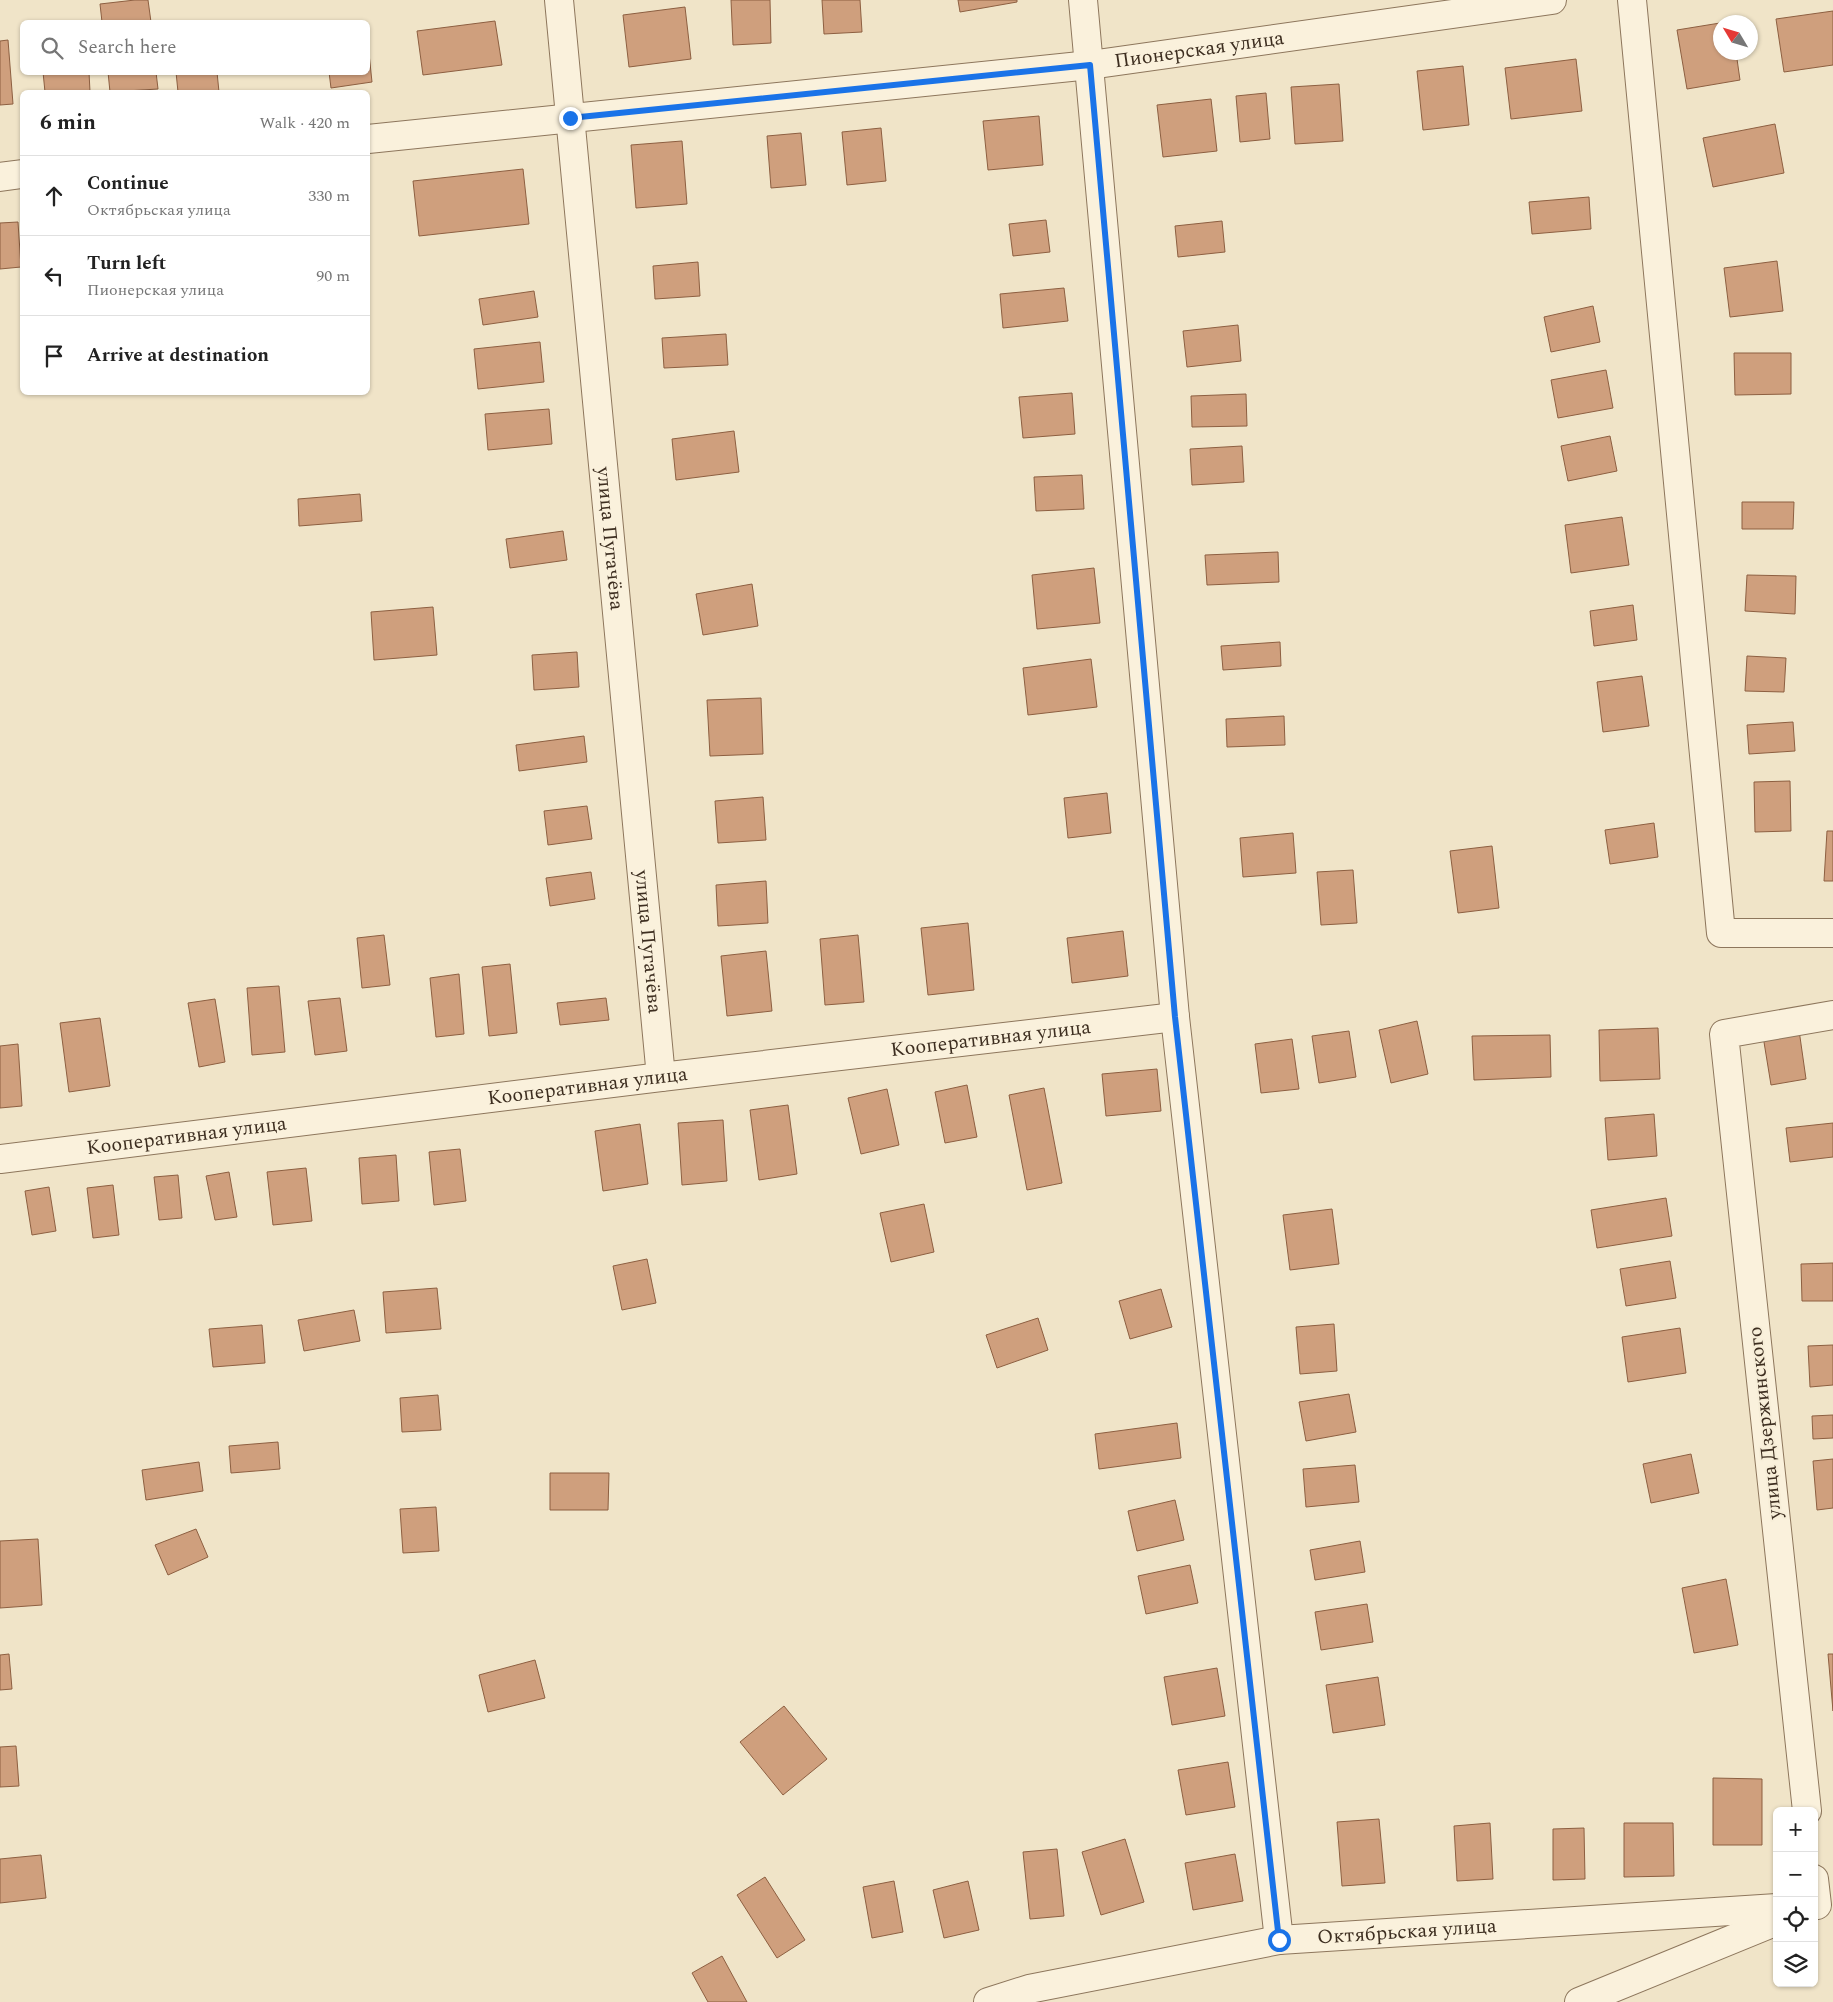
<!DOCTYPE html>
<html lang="en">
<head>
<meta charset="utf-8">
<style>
  :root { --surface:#fff; --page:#f6f6f6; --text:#222; --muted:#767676; --line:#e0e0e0 }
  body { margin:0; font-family:Spectral,serif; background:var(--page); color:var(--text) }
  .controls { position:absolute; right:15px; bottom:15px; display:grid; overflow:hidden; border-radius:8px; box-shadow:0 1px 4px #0004 }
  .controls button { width:45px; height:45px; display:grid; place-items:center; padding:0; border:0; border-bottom:1px solid var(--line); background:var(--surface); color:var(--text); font:25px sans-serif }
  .compass { position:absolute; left:1713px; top:15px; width:45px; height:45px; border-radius:50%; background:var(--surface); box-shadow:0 1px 4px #0004; rotate:308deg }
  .stop { position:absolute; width:15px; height:15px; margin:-11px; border:4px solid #1a73e8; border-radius:50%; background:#fff }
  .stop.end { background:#1a73e8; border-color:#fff; box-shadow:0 1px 5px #0008 }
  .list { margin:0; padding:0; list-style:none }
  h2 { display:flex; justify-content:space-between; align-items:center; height:65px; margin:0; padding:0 20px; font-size:21px }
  h2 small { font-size:16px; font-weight:400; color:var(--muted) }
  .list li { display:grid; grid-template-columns:32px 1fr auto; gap:15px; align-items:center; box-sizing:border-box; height:80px; padding:0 20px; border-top:1px solid var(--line) }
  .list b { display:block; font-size:19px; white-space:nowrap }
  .list p { margin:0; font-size:16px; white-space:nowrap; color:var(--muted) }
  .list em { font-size:16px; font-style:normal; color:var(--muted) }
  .icon { flex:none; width:28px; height:28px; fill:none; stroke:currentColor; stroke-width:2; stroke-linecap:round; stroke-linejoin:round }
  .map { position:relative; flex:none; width:1833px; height:2002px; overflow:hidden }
  .search { position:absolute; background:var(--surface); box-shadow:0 1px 4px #0004; left:20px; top:20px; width:350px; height:55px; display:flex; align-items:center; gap:12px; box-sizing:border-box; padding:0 18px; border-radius:8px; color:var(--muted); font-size:19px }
  .panel { position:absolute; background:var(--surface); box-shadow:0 1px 4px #0004; left:20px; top:90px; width:350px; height:305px; border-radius:8px }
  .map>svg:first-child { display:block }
</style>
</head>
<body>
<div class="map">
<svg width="1833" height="2002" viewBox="0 0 1833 2002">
  <rect width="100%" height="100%" fill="#f0e4c8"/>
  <path fill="#cf9f7d" stroke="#8d5f41" d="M135 0H148L151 22H102L100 4Z
    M731 0H770L771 43 733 45Z
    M822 0H860L862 32 824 34Z
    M958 0H1017V2L960 12Z
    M685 7 691 59 629 67 623 15Z
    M1833 11V65L1784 72 1776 19Z
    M495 21 502 65 423 75 417 31Z
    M1720 23V52H1736L1740 80 1687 89 1677 30Z
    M8 40 13 104 0 105V41Z
    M368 44 372 82 331 88 329 72H368Z
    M1576 59 1582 111 1511 119 1505 68Z
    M1463 66 1469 125 1423 130 1417 71Z
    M43 72H89L90 92H45Z
    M108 72H156L158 89 110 92Z
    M176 72H217L219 92H178Z
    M1339 84 1343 141 1295 144 1291 87Z
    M1266 93 1270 139 1240 142 1236 96Z
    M1211 99 1217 151 1163 157 1157 105Z
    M1039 116 1043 165 988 170 983 121Z
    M1775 124 1784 173 1713 187 1703 138Z
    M881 128 886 181 847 185 842 132Z
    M801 133 806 185 771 188 767 136Z
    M682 141 687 204 636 208 631 145Z
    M523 169 529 224 419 236 413 181Z
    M1589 197 1591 229 1532 234 1529 202Z
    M1046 220 1050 252 1013 256 1009 224Z
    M1222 221 1225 252 1178 257 1175 226Z
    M18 222 21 267 0 269V223Z
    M1777 261 1783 311 1730 317 1724 268Z
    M698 262 700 296 655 299 653 266Z
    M1064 288 1068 321 1003 328 1000 294Z
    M534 291 538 317 483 325 479 299Z
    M1593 306 1600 342 1551 352 1544 317Z
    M1238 325 1241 361 1187 367 1183 331Z
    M726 334 728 365 664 368 662 338Z
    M540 342 544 382 478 389 474 349Z
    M1734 353H1791V394L1735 395Z
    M1606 370 1613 408 1558 418 1551 380Z
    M1072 393 1075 434 1023 438 1019 397Z
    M1246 394 1247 426 1192 427 1191 396Z
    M549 409 552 444 488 450 485 414Z
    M734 431 739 472 676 480 672 439Z
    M1610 436 1617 471 1568 481 1561 446Z
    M1242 446 1244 482 1192 485 1190 449Z
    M1082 475 1084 509 1036 511 1034 477Z
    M360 494 362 521 299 526 298 499Z
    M1742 502H1794L1793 529H1742Z
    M1622 517 1629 565 1571 573 1565 525Z
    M563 531 567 560 510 568 506 539Z
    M1278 552 1279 582 1207 585 1205 555Z
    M1094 568 1100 623 1037 629 1032 575Z
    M1747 575 1796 576 1795 614 1745 611Z
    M752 584 758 626 703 635 696 594Z
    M1633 605 1637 640 1594 646 1590 611Z
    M433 607 437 655 374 660 371 612Z
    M1280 642 1281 666 1223 670 1221 646Z
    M577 652 579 687 534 690 532 655Z
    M1747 656 1786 658 1784 692 1745 691Z
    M1091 659 1097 707 1028 715 1023 668Z
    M1642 676 1649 726 1603 732 1597 682Z
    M761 698 763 754 710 756 707 700Z
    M1284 716 1285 745 1227 747 1226 719Z
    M1793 722 1795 751 1749 754 1747 725Z
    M584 736 587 762 519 771 516 745Z
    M1790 781 1791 831 1755 832 1754 782Z
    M1107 793 1111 833 1068 838 1064 798Z
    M763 797 766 840 718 843 715 801Z
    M587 806 592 839 548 845 544 811Z
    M1654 823 1658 857 1610 864 1605 830Z
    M1827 831H1833V881H1824Z
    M1293 833 1296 873 1243 877 1240 838Z
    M1492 846 1499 908 1458 913 1450 851Z
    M1353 870 1357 923 1321 925 1317 872Z
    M591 872 595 899 550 906 546 878Z
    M766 881 768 923 718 926 716 885Z
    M968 923 974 990 928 995 921 928Z
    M1123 931 1128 976 1072 983 1067 938Z
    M384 935 390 985 362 988 357 938Z
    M858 935 864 1002 825 1005 820 939Z
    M766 951 772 1011 727 1016 721 956Z
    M510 964 517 1033 489 1036 482 967Z
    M459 974 464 1034 436 1037 430 978Z
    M279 986 285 1052 252 1055 247 988Z
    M340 998 347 1051 315 1055 308 1001Z
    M606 998 609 1020 560 1025 557 1003Z
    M215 999 225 1062 199 1067 188 1003Z
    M100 1018 110 1086 69 1092 60 1023Z
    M1417 1021 1428 1074 1391 1083 1379 1030Z
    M1658 1028 1660 1079 1600 1081 1599 1030Z
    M1799 1030 1806 1079 1771 1085 1763 1036Z
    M1349 1031 1356 1077 1319 1083 1312 1036Z
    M1550 1035 1551 1077 1474 1080 1472 1036Z
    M1292 1039 1299 1089 1261 1093 1255 1044Z
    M18 1044 22 1106 0 1108V1046Z
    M1157 1069 1161 1111 1106 1116 1102 1074Z
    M967 1085 977 1137 945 1143 935 1092Z
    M1044 1088 1062 1183 1027 1190 1009 1095Z
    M887 1089 899 1145 861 1154 848 1098Z
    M788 1105 797 1174 759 1180 750 1110Z
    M1654 1114 1657 1156 1608 1160 1605 1118Z
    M723 1120 727 1181 682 1185 678 1123Z
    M1833 1123V1157L1790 1162 1786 1128Z
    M640 1124 648 1184 603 1191 595 1131Z
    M460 1149 466 1201 434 1205 429 1152Z
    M396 1155 399 1201 362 1204 359 1158Z
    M306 1168 312 1221 273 1225 267 1172Z
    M229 1172 237 1217 215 1220 206 1176Z
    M178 1175 182 1218 159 1220 154 1177Z
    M113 1185 119 1235 93 1238 87 1188Z
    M49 1187 56 1231 32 1235 25 1191Z
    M1666 1198 1672 1236 1597 1248 1591 1210Z
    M924 1204 934 1252 891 1262 880 1213Z
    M1332 1209 1339 1264 1290 1270 1283 1215Z
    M647 1259 656 1303 622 1310 613 1266Z
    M1670 1261 1676 1298 1626 1306 1620 1269Z
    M1833 1263V1301H1802L1801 1264Z
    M437 1288 441 1329 386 1333 383 1292Z
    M1161 1289 1172 1327 1130 1339 1119 1301Z
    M354 1310 360 1341 304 1351 298 1320Z
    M1038 1318 1048 1350 997 1368 986 1335Z
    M1334 1324 1337 1371 1300 1374 1296 1327Z
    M262 1325 265 1363 213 1367 209 1329Z
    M1680 1328 1686 1373 1628 1382 1622 1337Z
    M1833 1345V1385L1810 1387 1808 1346Z
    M1349 1394 1356 1432 1306 1441 1299 1402Z
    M438 1395 441 1430 402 1432 400 1398Z
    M1833 1415V1438L1813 1439 1812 1416Z
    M1177 1423 1181 1458 1099 1469 1095 1434Z
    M278 1442 280 1469 231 1473 229 1446Z
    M1691 1454 1699 1493 1651 1503 1643 1464Z
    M1833 1459V1508L1817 1510 1813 1461Z
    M199 1462 203 1491 146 1500 142 1470Z
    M1355 1465 1359 1502 1306 1507 1303 1469Z
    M550 1473H609L608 1510H550Z
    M1175 1500 1184 1540 1137 1551 1128 1511Z
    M436 1507 439 1551 403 1553 400 1509Z
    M196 1529 208 1557 168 1575 155 1545Z
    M38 1539 42 1605 0 1608V1541Z
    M1360 1541 1365 1572 1315 1580 1310 1550Z
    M1190 1565 1198 1603 1146 1614 1138 1576Z
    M1726 1579 1738 1645 1694 1653 1682 1588Z
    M1367 1604 1373 1642 1321 1650 1315 1612Z
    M9 1654 12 1689 0 1690V1655Z
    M1828 1654H1833V1711Z
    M535 1660 545 1698 488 1712 479 1675Z
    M1217 1668 1225 1716 1172 1725 1164 1677Z
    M1378 1677 1385 1725 1333 1733 1326 1685Z
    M784 1706 827 1759 783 1795 740 1742Z
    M16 1746 19 1786 0 1787V1747Z
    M1228 1762 1235 1807 1186 1815 1178 1770Z
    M1713 1778 1762 1779V1845H1713Z
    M1379 1819 1385 1883 1342 1886 1337 1822Z
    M1490 1823 1493 1879 1457 1881 1454 1826Z
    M1624 1823H1673L1674 1876 1624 1877Z
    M1584 1828 1585 1879 1553 1880V1829Z
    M1125 1839 1144 1902 1101 1915 1082 1852Z
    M1057 1849 1064 1916 1030 1919 1023 1852Z
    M1235 1854 1243 1901 1193 1910 1185 1863Z
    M41 1855 46 1898 0 1903V1859Z
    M765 1877 805 1940 777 1958 737 1895Z
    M894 1881 903 1932 872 1938 863 1887Z
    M968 1881 979 1930 944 1938 933 1890Z
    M722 1956 747 2002H708L692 1973Z"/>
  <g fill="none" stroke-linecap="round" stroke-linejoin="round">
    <g stroke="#8d765c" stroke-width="30">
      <g id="street">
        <path id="s1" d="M559 0 661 1077"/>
        <path d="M1083 0 1175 1017 1279 1940"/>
        <path d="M1632 0 1721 933H1833"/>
        <path id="s2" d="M368 139 1090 65 1552 0"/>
        <path d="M0 177 22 174"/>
        <path id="s3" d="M0 1159 661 1077 1175 1017"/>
        <path d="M1807 1811 1724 1034 1833 1015"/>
        <path d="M1814 1879 1817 1905H1814"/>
        <path id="s4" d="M988 2002 1029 1989 1279 1940 1777 1908"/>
        <path d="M1579 2002 1777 1921"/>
      </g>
    </g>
    <use href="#street" stroke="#faf1dc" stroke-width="28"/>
  </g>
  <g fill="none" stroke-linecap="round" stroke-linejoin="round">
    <path stroke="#1a73e8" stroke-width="6" d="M570 118 1090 65 1175 1017 1279 1940"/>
  </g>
  <g text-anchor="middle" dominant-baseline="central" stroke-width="4" stroke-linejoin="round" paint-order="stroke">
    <g font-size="20" fill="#3d2e20" stroke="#f7eed8">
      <text stroke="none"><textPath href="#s2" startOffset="836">Пионерская улица</textPath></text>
      <text stroke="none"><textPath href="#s1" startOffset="541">улица Пугачёва</textPath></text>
      <text stroke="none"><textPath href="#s1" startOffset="946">улица Пугачёва</textPath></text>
      <text stroke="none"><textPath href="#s3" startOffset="998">Кооперативная улица</textPath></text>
      <text stroke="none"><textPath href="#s3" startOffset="592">Кооперативная улица</textPath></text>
      <text stroke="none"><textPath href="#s3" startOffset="188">Кооперативная улица</textPath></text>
      <text transform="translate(1765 1423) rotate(-96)">улица Дзержинского</text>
      <text stroke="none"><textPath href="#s4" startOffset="426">Октябрьская улица</textPath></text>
    </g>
  </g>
</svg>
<div class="controls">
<button>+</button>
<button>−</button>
<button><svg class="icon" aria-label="locate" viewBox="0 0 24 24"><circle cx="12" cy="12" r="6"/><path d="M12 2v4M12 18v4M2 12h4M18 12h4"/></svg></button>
<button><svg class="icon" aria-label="layers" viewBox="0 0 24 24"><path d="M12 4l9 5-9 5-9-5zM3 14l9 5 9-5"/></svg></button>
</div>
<svg class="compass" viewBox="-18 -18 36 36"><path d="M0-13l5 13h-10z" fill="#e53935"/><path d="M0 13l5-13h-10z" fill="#767676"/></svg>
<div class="stop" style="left:1279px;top:1940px"></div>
<div class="stop end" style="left:570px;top:118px"></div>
<div class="search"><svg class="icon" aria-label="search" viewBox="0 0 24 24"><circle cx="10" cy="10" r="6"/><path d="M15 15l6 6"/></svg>Search here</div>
<section class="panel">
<h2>6 min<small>Walk · 420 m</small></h2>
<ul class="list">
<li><svg class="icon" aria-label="ahead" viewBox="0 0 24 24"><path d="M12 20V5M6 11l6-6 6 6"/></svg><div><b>Continue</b><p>Октябрьская улица</p></div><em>330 m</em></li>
<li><svg class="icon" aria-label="left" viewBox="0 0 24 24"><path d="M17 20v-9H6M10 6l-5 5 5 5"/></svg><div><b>Turn left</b><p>Пионерская улица</p></div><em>90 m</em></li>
<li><svg class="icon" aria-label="arrive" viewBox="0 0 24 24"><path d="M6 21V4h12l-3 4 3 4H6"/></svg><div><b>Arrive at destination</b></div></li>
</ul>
</section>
</div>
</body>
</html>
